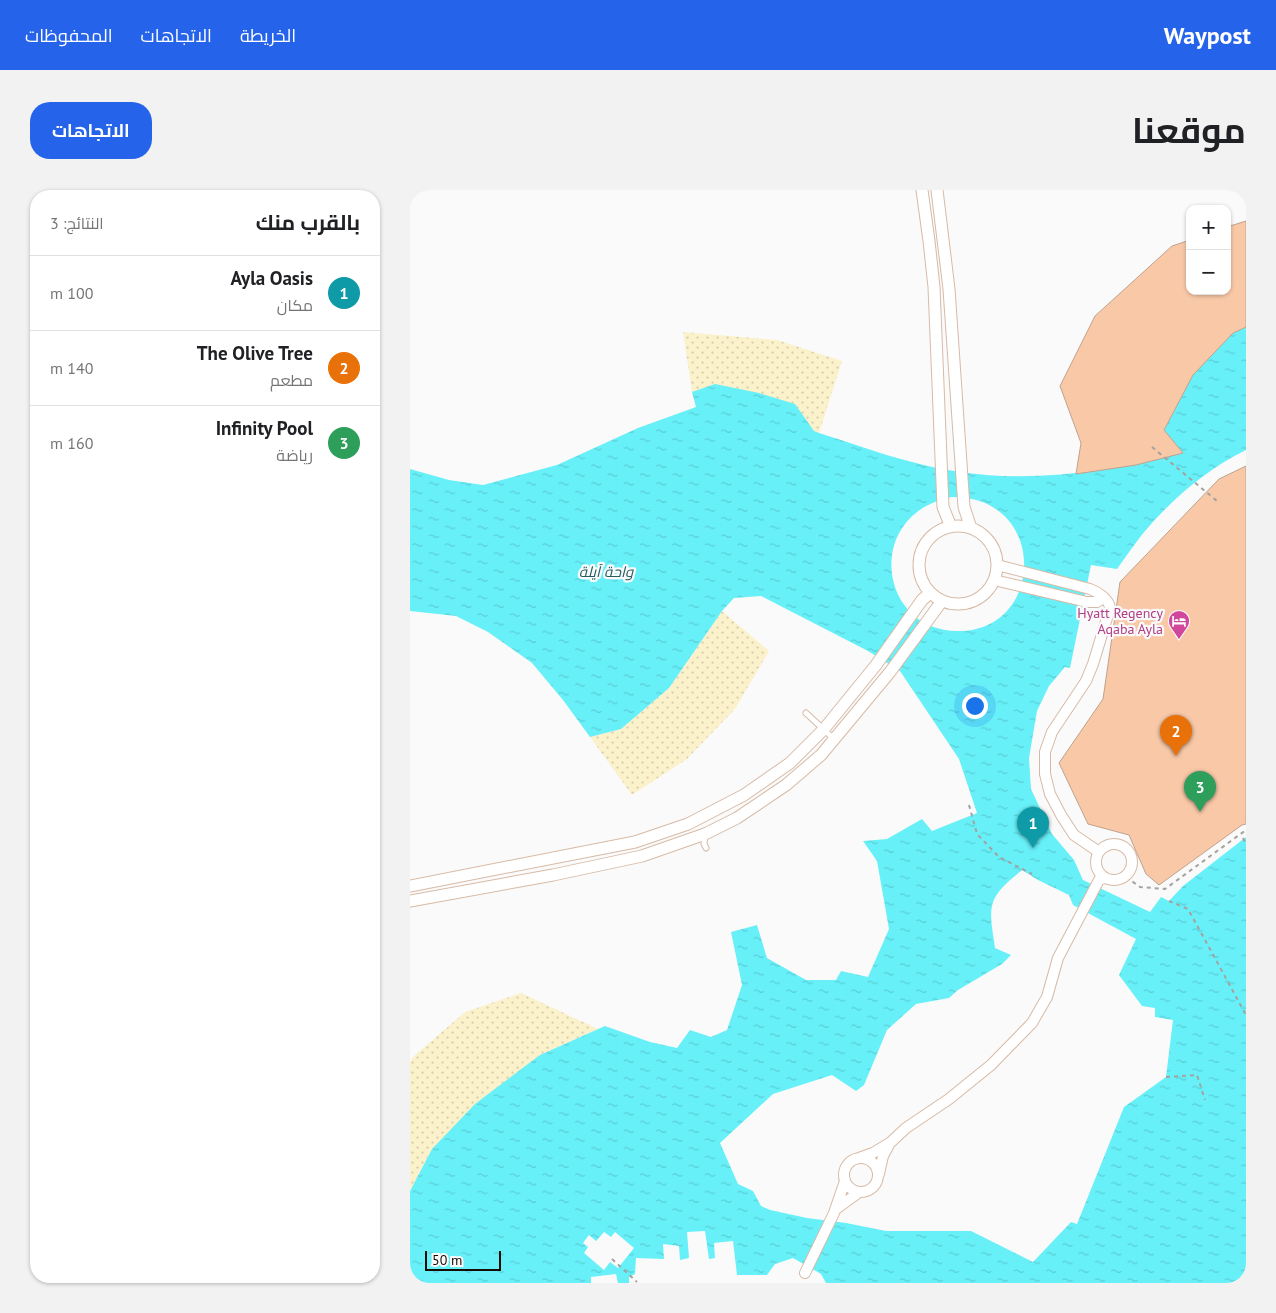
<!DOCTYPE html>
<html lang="ar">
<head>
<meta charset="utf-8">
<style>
  :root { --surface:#fff; --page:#f2f2f2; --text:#202124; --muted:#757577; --line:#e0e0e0; --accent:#2563eb }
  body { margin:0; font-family:"PT Sans",Cairo,sans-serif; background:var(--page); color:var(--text); direction:rtl }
  .controls { position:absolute; right:15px; top:15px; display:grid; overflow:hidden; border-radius:10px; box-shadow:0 1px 4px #0004 }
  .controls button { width:45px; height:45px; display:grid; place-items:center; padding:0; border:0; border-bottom:1px solid var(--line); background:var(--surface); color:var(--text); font:25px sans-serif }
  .scale { position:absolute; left:15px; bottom:12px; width:76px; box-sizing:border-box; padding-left:5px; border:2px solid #160c06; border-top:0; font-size:14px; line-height:18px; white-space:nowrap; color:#160c06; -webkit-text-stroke:4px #fafafa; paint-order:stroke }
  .you { position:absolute; left:564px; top:515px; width:18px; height:18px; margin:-12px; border:4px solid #fff; border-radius:50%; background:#1a73e8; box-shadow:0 0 0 8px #1a73e833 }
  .badge { display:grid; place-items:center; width:32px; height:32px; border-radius:50%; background:var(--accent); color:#fff; font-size:16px; font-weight:700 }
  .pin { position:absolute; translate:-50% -41px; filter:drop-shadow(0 1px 2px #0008) }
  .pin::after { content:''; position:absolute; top:26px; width:18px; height:15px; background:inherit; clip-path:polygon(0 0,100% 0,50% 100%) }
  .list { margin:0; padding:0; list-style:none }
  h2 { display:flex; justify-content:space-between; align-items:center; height:65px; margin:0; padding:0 20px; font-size:21px }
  h2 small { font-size:16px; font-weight:400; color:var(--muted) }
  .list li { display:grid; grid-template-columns:32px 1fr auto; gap:15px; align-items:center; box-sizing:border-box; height:75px; padding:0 20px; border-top:1px solid var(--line) }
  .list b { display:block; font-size:19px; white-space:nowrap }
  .list p { margin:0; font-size:16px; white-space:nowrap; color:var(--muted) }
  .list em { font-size:16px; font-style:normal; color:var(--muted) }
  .map { position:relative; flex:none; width:836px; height:1093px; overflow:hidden; direction:ltr; border-radius:20px }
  header { display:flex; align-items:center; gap:30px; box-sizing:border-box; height:70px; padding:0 25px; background:var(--accent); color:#fff }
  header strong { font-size:24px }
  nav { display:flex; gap:28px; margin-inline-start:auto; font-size:18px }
  .intro { display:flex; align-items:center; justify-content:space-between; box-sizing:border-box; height:120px; padding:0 30px }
  h1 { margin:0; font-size:35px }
  .button { padding:12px 22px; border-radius:20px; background:var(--accent); color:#fff; font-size:18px; font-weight:700 }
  main { display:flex; gap:30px; padding:0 30px }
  aside { flex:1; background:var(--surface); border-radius:20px; box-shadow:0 1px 4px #0004 }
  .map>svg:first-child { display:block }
</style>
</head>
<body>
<header>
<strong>Waypost</strong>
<nav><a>الخريطة</a><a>الاتجاهات</a><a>المحفوظات</a></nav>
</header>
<div class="intro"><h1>موقعنا</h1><a class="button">الاتجاهات</a></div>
<main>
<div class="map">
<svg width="836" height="1093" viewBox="0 0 836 1093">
  <defs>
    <pattern id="sand-dots" width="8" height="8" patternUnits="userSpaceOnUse" patternTransform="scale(1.25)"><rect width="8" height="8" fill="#fbf1cb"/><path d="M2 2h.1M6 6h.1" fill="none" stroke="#d6cdad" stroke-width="1.8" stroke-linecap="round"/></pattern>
    <pattern id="water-ripples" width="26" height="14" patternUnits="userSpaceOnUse" patternTransform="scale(1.25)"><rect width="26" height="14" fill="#68f0f9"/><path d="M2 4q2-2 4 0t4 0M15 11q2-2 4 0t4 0" fill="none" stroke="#59cdd4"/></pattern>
  </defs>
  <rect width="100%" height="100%" fill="#fafafa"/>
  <path fill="url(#sand-dots)" d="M273 142 367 150 432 171 409 243 404 241 384 214 282 202Z
    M312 421 359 461 325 519 277 569 222 605 180 547 211 539 259 498Z
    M111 803 188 839 130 865 22 959 0 1001V872L4 866 55 822Z"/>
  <path fill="url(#water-ripples)" fill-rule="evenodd" d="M836 137V260C801 277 768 304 742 333 729 347 718 364 707 379L681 375 660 478 655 477 639 496 627 521 619 568 621 599 642 644 664 670 673 690 740 722 751 707 759 711 773 696 836 647V1093H416L411 1084 383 1068 365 1074 357 1085H327L323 1051 304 1053 305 1068 299 1069 295 1041 277 1042 279 1068 270 1070 269 1056 253 1054 254 1069 226 1068 225 1084 219 1087V1093H208L206 1084 181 1087V1093H0V1001L22 959 65 914 130 865 195 836 240 852 267 858 280 840 301 847 317 840 332 795 321 742 347 735 357 768 396 790H426L431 781 458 787 479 739 467 671 453 651 477 649 512 629 522 641 567 623 549 569 490 481 458 461 351 406 324 408 312 421 259 498 211 539 180 547 153 510 122 473 78 442 46 426 0 421V279L39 290 73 295 147 275 228 238 286 217 282 202 305 194 349 203 385 214 404 241 409 243C453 257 498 274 544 281 621 294 699 281 773 263L754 240 784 182 823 143ZM542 307C637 306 636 437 552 441 468 445 452 324 542 307ZM612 680 628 690 659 705 663 715 726 749 709 785 732 816 745 818V827L763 830 756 887 714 917 667 1034 661 1032 623 1072 561 1041H476L436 1033 397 1028 360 1020 351 1016 343 1001 328 994 310 953 363 904 422 885 446 901 454 895 477 840 506 814 539 808 548 800 592 774 601 765 585 758C583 740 576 718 588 703 594 694 604 687 612 680ZM194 1042 201 1047 205 1042 224 1058 208 1078 200 1072 194 1080 174 1063 178 1057 173 1053 179 1045 186 1051Z"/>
  <path fill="#f9c9a7" stroke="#bfa28e" d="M836 31V137L823 143 783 185 754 240 773 263 726 275 666 284 671 253 650 196 685 126 762 56 780 50V101H817V37Z
    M836 276V634L832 635 749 695 736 684 719 645 678 634 649 573 693 509 710 392 809 289Z"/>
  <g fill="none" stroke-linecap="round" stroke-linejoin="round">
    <g stroke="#d7baa5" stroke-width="7">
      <path id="service" d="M396 523 424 549
        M295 644 294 654 296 658"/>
    </g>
    <g stroke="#d7baa5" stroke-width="12">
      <path id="minor" d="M587 375 680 399C688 402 699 409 700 418L683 474 676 491 642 542 635 562V584L640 604 651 625 664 645 689 662
        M584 390 677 412H687L693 408
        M686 672a18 18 0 1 1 36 0a18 18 0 1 1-36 0Z
        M434 985a17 17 0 1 1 34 0a17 17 0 1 1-34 0Z
        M449 968 463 963 481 952 496 938 539 909 581 875 622 833 637 807 648 768 689 690 694 688
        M469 984 473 966 480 953
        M426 1019 448 1003
        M395 1083 424 1023 435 991"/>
    </g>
    <g stroke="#d7baa5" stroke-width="13">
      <path id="tertiary" d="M512 0 519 51 524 97 533 317 541 337
        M527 0 539 99 554 317 561 338
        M509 375a39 39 0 1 1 78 0a39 39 0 1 1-78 0Z
        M0 696 225 652 278 634 334 605 380 573 414 539 466 475 512 410 520 403
        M0 711 143 685 232 666 295 644 327 628 376 595 411 565 480 482 532 411"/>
    </g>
    <path stroke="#a5a19f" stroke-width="2" stroke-dasharray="4 4" stroke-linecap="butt" d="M742 257 807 311
      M559 615 567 644 589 667 622 684
      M833 648 836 654
      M716 687 730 697 755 699 836 640
      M759 711 778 719 836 825
      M756 887 787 885 795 910
      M202 1069 227 1092"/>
    <use href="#service" stroke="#fff" stroke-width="5"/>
    <use href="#minor" stroke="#fff" stroke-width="10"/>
    <use href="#tertiary" stroke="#fff" stroke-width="11"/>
  </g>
  <defs>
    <g id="hotel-pin" transform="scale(1.125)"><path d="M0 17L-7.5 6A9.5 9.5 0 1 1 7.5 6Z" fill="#d1479c" stroke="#fafafa"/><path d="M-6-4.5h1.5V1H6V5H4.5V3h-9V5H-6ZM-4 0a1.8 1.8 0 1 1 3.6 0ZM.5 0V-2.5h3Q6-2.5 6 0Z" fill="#fff"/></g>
  </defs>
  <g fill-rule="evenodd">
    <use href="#hotel-pin" x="769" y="431"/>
  </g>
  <g text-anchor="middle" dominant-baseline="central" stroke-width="4.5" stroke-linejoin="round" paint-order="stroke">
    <g font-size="14" fill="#b23c85" stroke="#fafafa" text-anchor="end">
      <text x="753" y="423">Hyatt Regency<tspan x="753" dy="16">Aqaba Ayla</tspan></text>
    </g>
    <g font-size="15" font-style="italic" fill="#235d61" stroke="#fafafa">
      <text x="196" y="381">واحة آيلة</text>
    </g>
  </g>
</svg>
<div class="controls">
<button>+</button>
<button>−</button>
</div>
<div class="scale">50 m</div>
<div class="you"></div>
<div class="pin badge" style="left:623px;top:658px;background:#0f9aa8">1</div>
<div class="pin badge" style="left:766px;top:566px;background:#e8710a">2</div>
<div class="pin badge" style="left:790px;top:622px;background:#2e9e5b">3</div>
</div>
<aside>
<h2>بالقرب منك<small>النتائج: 3</small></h2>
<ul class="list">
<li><span class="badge" style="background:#0f9aa8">1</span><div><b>Ayla Oasis</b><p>مكان</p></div><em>100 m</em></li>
<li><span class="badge" style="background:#e8710a">2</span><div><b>The Olive Tree</b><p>مطعم</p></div><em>140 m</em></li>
<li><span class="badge" style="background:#2e9e5b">3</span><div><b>Infinity Pool</b><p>رياضة</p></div><em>160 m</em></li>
</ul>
</aside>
</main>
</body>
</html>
